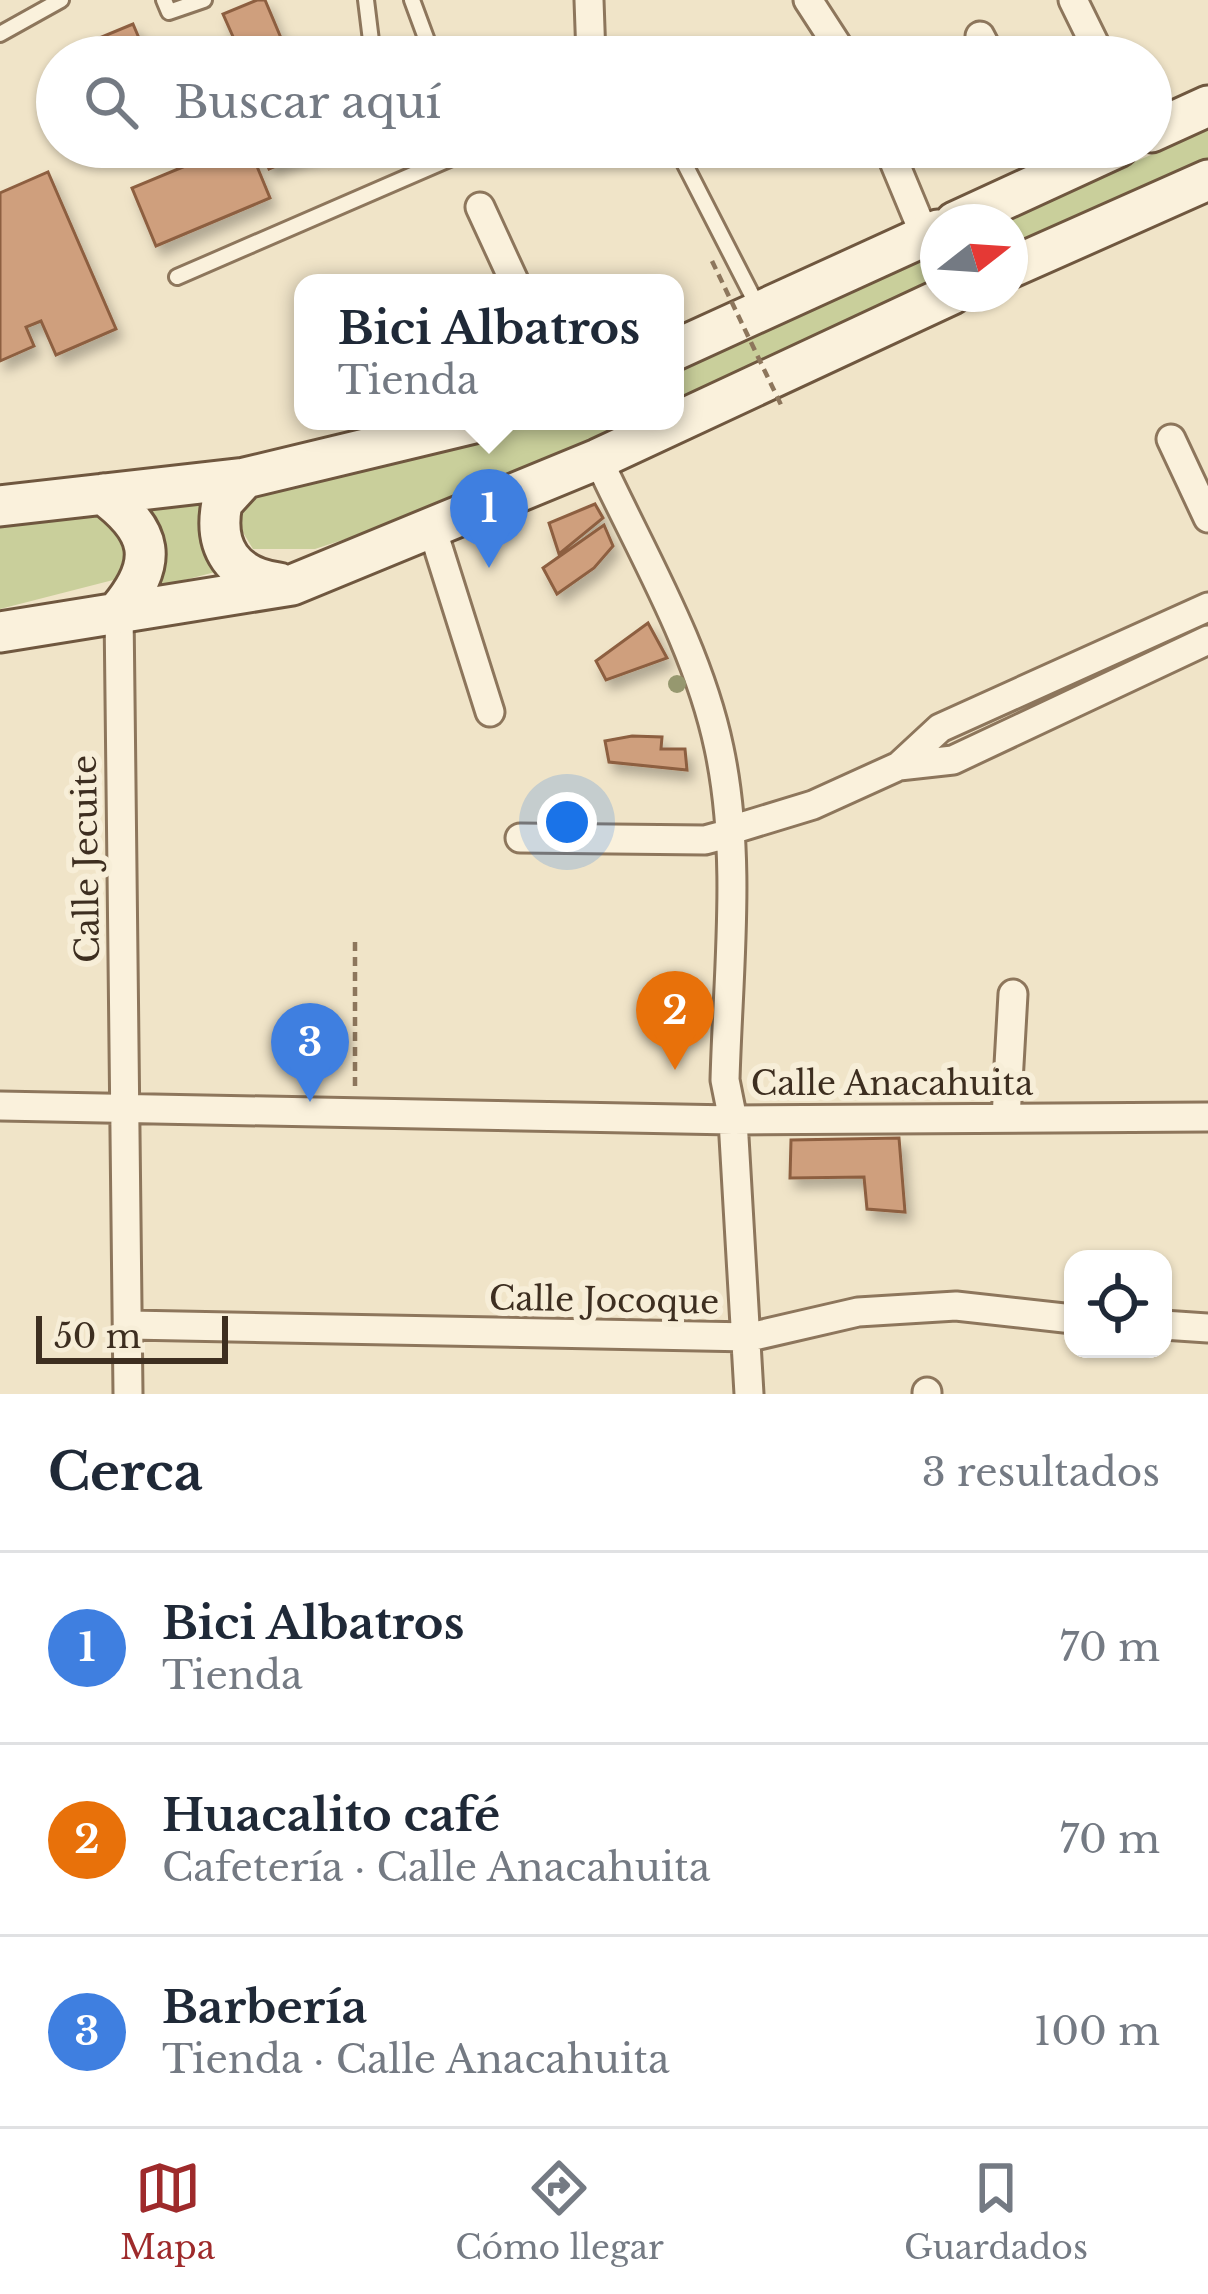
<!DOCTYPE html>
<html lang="es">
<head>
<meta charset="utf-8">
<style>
  :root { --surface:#fff; --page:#f2f2f3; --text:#1f2937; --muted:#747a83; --line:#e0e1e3; --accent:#9e2a2b }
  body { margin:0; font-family:"Libre Baskerville",serif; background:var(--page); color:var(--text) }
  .controls { position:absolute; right:36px; bottom:36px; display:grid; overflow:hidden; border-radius:24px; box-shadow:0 3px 9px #0004 }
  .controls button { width:108px; height:108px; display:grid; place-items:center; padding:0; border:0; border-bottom:3px solid var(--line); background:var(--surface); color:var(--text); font:60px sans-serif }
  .compass { position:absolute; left:920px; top:204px; width:108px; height:108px; border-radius:50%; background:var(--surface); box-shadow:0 3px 9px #0004; rotate:73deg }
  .scale { position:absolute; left:36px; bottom:30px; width:192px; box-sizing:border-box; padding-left:12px; border:6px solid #3d2e20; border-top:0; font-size:33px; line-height:42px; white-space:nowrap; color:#3d2e20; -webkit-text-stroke:9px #f7eed8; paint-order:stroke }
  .you { position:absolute; left:567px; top:822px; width:42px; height:42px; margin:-30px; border:9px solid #fff; border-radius:50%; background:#1a73e8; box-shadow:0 0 0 18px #1a73e833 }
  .badge { display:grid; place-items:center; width:78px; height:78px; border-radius:50%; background:var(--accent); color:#fff; font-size:39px; font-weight:700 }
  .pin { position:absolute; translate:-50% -99px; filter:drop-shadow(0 3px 6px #0008) }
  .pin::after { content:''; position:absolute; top:63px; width:42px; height:36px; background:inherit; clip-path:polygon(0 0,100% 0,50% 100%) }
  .popup { position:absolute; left:294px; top:274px; width:390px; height:156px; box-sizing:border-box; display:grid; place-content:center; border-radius:24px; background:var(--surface); filter:drop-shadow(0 3px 9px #0005); font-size:39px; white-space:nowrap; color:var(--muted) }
  .popup b { font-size:45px; color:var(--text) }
  .popup::after { content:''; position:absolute; left:50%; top:100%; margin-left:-24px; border:24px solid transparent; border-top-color:var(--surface) }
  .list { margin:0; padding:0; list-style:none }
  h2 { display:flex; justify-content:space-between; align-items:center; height:156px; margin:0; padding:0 48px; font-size:51px }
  h2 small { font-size:39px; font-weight:400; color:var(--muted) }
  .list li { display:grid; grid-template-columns:78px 1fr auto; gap:36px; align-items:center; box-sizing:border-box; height:192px; padding:0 48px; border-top:3px solid var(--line) }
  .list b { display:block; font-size:45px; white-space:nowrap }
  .list p { margin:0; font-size:39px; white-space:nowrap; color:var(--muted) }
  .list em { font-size:39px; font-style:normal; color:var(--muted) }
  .icon { flex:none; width:66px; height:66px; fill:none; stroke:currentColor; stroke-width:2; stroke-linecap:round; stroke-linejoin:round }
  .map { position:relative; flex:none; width:1208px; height:1394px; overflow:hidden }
  .search { position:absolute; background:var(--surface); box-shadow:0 3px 9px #0004; left:36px; right:36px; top:36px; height:132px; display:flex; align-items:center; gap:30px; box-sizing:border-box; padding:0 42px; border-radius:66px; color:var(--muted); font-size:45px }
  .sheet { height:732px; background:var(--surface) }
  nav { display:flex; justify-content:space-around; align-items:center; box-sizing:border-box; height:168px; border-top:3px solid var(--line); background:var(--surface); font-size:33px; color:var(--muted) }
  nav a { display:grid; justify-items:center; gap:6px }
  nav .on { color:var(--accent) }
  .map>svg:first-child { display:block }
</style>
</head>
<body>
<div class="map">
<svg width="1208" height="1394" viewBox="0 0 1208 1394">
  <defs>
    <filter id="shadow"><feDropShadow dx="5.5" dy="9" stdDeviation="6" flood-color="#0004"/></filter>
  </defs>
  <rect width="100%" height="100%" fill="#f0e4c8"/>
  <path fill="#c9cf9b" d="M1208 130V161L1010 250V222H997Z
    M938 247V283L675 401V361Z
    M511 421H632L431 511 315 549H253L236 521 250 488Z
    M210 490 223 570 150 589 139 499Z
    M91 512 126 536 133 557 121 578 0 609V521Z"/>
  <path fill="#cf9f7d" stroke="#8d5f41" stroke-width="3" filter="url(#shadow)" d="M257 0H265L289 57H242L223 14Z
    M133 24 147 57H79L75 48Z
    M231 147H249L270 198 156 246 132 188Z
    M260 147H320L269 169Z
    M48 172 116 329 56 355 41 321 26 327 34 346 0 361V193Z
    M595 504 603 518 559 554 549 523Z
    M604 525 613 546 594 568 557 594 543 568Z
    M648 623 667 658 606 680 596 661Z
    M632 736 662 737 661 749H685L687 770 609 762 605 741Z
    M899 1138 905 1212 867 1209 864 1177 790 1178 791 1140Z"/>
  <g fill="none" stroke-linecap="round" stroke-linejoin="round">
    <g stroke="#8d765c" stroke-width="20">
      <path id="service" d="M164 0 169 12 204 0
        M366 0 373 57
        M412 0 433 57
        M0 34 61 0
        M676 147 758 307
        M177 277 463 153 461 147"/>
    </g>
    <g stroke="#8d765c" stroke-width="33">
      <path id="minor" d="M589 0 591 57
        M808 0 845 57
        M1073 0 1101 57
        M980 36 991 57
        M888 147 925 236
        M1035 147 1051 179
        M480 207 515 283
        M1171 439 1208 518
        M598 459C641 552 698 647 719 748 742 856 728 971 725 1080L733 1120 749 1394
        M432 528 490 712
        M119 610 128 1394
        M899 766 940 728 1208 607
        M731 830 813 805 899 766 953 760 1208 640
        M520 838 705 840 731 833
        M0 1106 733 1120 1208 1117
        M1006 1118 1013 994
        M130 1325 750 1337 858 1312 956 1306 1073 1319
        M1163 1325 1208 1328
        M927 1392V1394"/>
    </g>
    <g stroke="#6f573f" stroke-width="45">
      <path id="secondary" d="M1151 132 1208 106
        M955 222 1118 147
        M1010 268 1208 180
        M675 350 938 230
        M245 478 222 503C213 548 233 577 279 583
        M103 494C153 531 159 562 119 610
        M0 506 245 478 482 421
        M0 632 292 585 598 459 952 294"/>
    </g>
    <path stroke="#8d765c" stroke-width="4.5" stroke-dasharray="9 6" stroke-linecap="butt" d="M355 1086V936"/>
    <use href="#service" stroke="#faf1dc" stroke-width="14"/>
    <use href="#minor" stroke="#faf1dc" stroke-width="27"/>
    <use href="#secondary" stroke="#faf1dc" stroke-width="39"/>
    <path stroke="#8d765c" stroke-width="4.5" stroke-dasharray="9 6" stroke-linecap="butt" d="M712 261 783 409"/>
  </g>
  <circle fill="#96986f" cx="677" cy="684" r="9"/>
  <g text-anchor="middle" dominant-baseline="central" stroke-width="12" stroke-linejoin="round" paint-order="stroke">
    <g font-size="33" fill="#3d2e20" stroke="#f7eed8">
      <text transform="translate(86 859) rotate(-91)">Calle Jecuite</text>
      <text x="892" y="1083">Calle Anacahuita</text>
      <text transform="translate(604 1300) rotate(1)">Calle Jocoque</text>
    </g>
  </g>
</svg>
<div class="controls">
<button><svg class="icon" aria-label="locate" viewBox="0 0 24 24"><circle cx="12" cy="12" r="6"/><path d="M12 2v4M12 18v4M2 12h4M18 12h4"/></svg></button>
</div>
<svg class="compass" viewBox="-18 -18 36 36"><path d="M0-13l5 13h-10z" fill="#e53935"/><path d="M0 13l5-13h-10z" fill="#747a83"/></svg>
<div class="scale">50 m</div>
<div class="you"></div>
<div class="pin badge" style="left:489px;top:568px;background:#3f7fe0">1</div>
<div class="popup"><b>Bici Albatros</b>Tienda</div>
<div class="pin badge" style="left:675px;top:1070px;background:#e8710a">2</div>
<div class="pin badge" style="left:310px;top:1102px;background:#3f7fe0">3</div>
<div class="search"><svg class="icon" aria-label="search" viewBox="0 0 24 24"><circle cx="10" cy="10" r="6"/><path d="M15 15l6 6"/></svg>Buscar aquí</div>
</div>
<section class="sheet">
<h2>Cerca<small>3 resultados</small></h2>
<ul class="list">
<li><span class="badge" style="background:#3f7fe0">1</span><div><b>Bici Albatros</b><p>Tienda</p></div><em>70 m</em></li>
<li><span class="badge" style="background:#e8710a">2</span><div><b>Huacalito café</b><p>Cafetería · Calle Anacahuita</p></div><em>70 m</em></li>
<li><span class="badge" style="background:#3f7fe0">3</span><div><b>Barbería</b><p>Tienda · Calle Anacahuita</p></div><em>100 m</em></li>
</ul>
</section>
<nav>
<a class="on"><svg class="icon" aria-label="map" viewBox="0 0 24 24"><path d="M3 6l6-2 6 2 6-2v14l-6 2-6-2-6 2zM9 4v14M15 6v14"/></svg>Mapa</a>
<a><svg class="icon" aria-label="directions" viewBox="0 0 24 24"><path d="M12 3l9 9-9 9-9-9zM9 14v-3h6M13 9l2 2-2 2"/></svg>Cómo llegar</a>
<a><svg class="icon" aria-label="saved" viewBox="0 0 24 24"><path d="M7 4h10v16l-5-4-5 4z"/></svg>Guardados</a>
</nav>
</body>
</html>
